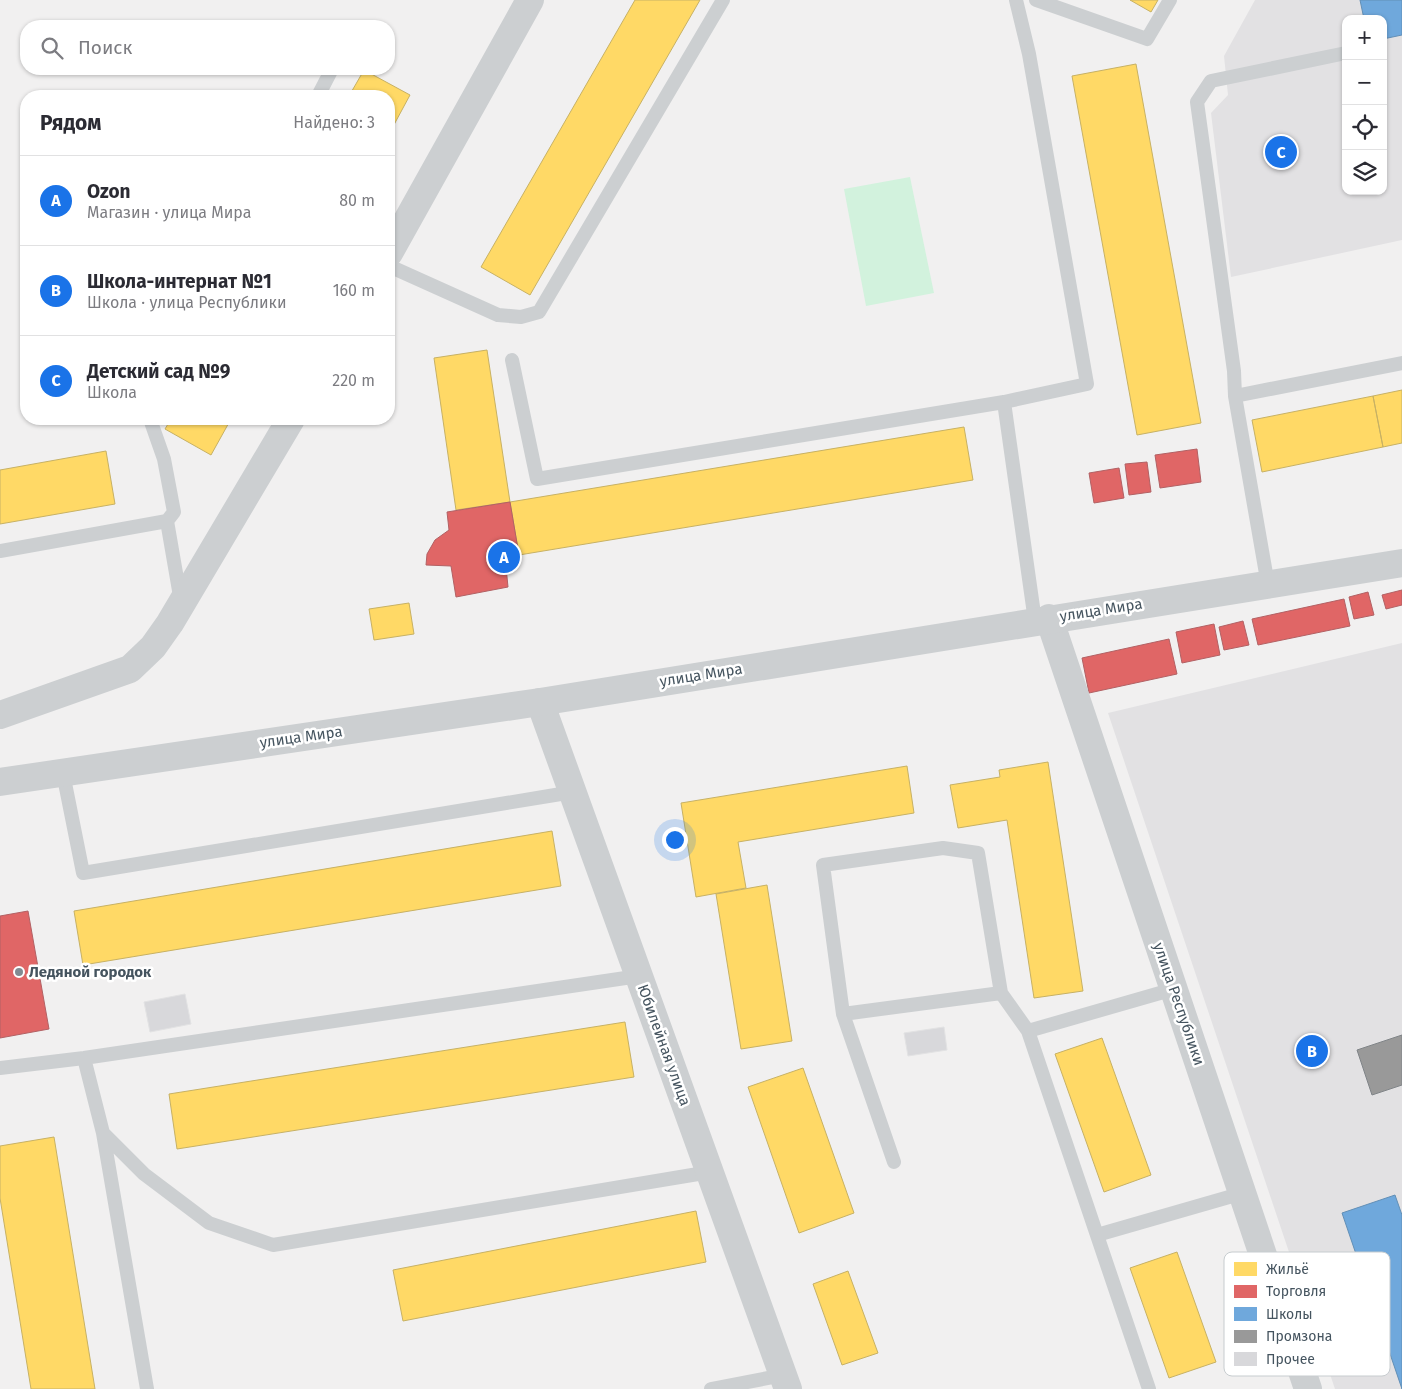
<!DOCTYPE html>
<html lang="ru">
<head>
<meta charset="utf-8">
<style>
  :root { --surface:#fff; --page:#f2f2f3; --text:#2b2b33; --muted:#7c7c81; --line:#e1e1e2; --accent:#1a73e8 }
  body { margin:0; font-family:"Fira Sans",sans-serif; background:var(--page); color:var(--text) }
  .controls { position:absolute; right:15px; top:15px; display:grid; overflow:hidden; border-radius:10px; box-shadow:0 1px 4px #0004 }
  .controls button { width:45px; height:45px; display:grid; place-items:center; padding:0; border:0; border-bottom:1px solid var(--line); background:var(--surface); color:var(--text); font:25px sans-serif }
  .you { position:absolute; left:674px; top:839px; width:18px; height:18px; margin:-12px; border:4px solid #fff; border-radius:50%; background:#1a73e8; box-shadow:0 0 0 8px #1a73e833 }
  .badge { display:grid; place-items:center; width:32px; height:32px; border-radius:50%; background:var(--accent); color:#fff; font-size:16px; font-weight:700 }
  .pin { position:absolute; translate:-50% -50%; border:2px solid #fff; box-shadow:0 1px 5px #0006 }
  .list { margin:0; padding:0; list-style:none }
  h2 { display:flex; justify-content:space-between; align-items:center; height:65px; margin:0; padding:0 20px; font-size:21px }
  h2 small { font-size:16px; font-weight:400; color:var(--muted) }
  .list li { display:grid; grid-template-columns:32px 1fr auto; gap:15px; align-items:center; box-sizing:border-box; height:90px; padding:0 20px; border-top:1px solid var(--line) }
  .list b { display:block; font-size:19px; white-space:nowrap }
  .list p { margin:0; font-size:16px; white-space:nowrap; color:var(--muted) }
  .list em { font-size:16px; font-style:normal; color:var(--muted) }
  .icon { flex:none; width:28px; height:28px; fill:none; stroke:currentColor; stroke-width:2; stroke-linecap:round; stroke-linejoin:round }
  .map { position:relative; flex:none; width:1402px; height:1389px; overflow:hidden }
  .search { position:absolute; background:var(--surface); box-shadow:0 1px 4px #0004; left:20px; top:20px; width:375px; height:55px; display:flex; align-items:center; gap:12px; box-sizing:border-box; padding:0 18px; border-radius:20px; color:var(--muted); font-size:19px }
  .panel { position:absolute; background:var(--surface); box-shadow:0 1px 4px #0004; left:20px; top:90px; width:375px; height:335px; border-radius:20px }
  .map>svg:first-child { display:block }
</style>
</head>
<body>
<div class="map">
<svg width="1402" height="1389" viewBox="0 0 1402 1389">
  <rect width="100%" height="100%" fill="#f1f0f0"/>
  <path fill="#e2e1e3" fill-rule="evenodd" d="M1255 0H1402V240L1231 277 1211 113 1228 95 1224 56ZM1346 19H1383V191H1346Z
    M1402 643V1389H1335L1108 713Z"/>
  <path fill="#d2f2dd" d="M910 177 934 293 866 306 844 189Z"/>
  <path fill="#ffd966" stroke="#c7b164" d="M635 0H700L530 295 481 267Z
    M1130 0H1158L1151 12Z
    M1136 64 1201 423 1137 435 1072 76Z
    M364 70 410 95 389 134V96H349Z
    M487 350 510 502 456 510 434 358Z
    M1402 390V443L1383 447 1373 396Z
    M1373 396 1383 447 1262 472 1252 420Z
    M171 419H231L211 455 165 429Z
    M964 427 973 480 519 555 510 502Z
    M106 451 115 504 0 524V470Z
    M409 603 414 634 374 640 369 609Z
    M1048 762 1083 991 1034 998 1007 820 958 828 950 785 1000 777 999 770Z
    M907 766 914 813 738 842 746 888 696 897 681 803Z
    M552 831 561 886 83 965 74 911Z
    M767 885 792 1041 741 1049 716 894Z
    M625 1022 634 1077 177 1149 169 1094Z
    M1102 1038 1151 1175 1104 1192 1055 1054Z
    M803 1068 854 1213 799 1233 748 1087Z
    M54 1137 95 1389H31L0 1198V1146Z
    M696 1211 706 1262 403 1321 393 1270Z
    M1177 1252 1216 1362 1169 1378 1130 1268Z
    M848 1271 878 1353 842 1365 813 1284Z"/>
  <path fill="#e06666" stroke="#b26164" d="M1197 449 1201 482 1160 488 1155 455Z
    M1147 462 1151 492 1129 495 1125 464Z
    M1119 468 1124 498 1094 503 1089 473Z
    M510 502 519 555H516L517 561 509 563 506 567 508 587 456 597 451 566 426 565 427 554 435 540 449 530 447 512Z
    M1402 590V605L1386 609 1382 595Z
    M1368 592 1374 615 1354 619 1349 597Z
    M1344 599 1350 626 1258 645 1252 619Z
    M1243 621 1249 645 1224 650 1219 627Z
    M1214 624 1220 655 1182 663 1176 632Z
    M1169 639 1177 674 1089 693 1082 658Z
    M28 911 49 1029 0 1038V916Z"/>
  <path fill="#6fa8dc" stroke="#628fb6" d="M1360 0H1402V35L1383 39V19H1364Z
    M1395 1195 1402 1215V1389L1342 1213Z"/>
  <path fill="#999" stroke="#808488" d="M1402 1035V1085L1372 1095 1357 1050Z"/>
  <path fill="#d8d8db" stroke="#e2e2e3" d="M185 994 191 1024 150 1032 144 1002Z
    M944 1027 947 1050 908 1056 904 1033Z"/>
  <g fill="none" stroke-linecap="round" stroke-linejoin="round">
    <path stroke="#cccfd1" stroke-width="14" d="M1036 0 1147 39 1170 0
      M318 96 332 69
      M389 266 498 315 521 317 539 312 723 0
      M512 360 537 479 1004 402 1087 384 1029 54 1016 0
      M1235 396 1402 363
      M1004 402 1035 621
      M153 419 151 422 164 459 174 512 167 521 181 602
      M0 551 167 521
      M1268 585 1235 396 1234 371 1197 102 1211 81 1346 53
      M63 773 83 873 573 792
      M1001 993 843 1014 823 865 943 848 978 853 1001 993 1028 1031 1149 1389
      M843 1014 894 1162
      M1028 1031 1174 989
      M84 1058 103 1133 144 1174 209 1223 273 1245 710 1172
      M0 1068 84 1058 639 976
      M103 1133 147 1389
      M1097 1235 1243 1193
      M711 1389 784 1375"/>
    <path stroke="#cccfd1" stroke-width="28" d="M389 253 530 0
      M1049 618 1308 1389
      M540 702 788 1389
      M0 715 130 669 153 647 170 623 291 419"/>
    <path stroke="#cccfd1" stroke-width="28" d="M0 782 540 702 1402 563"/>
  </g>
  <circle fill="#818b92" stroke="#fff" stroke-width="2" cx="19" cy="972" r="5"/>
  <g text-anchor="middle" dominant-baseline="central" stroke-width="5" stroke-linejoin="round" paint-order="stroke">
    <g font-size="15" fill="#45545f" stroke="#fff">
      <text transform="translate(1101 610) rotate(-9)">улица Мира</text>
      <text transform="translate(701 675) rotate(-9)">улица Мира</text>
      <text transform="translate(301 737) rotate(-8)">улица Мира</text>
      <text transform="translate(1179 1004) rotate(71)">улица Республики</text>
      <text transform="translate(664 1045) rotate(70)">Юбилейная улица</text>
    </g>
    <g font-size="15" font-weight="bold" fill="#45545f" stroke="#fff" text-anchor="start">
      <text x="29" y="972">Ледяной городок</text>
    </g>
  </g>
  <rect x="1224" y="1252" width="166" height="124" rx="8" fill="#fff" stroke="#c7cccf" stroke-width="1"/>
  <rect x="1234" y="1262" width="23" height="14" fill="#ffd966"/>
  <rect x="1234" y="1285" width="23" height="13" fill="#e06666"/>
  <rect x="1234" y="1307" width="23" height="14" fill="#6fa8dc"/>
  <rect x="1234" y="1330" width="23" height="13" fill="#999"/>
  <rect x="1234" y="1352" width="23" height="14" fill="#d8d8db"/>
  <g font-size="14" fill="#45545f">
    <text x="1266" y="1274">Жильё</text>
    <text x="1266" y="1296">Торговля</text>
    <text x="1266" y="1319">Школы</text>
    <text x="1266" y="1341">Промзона</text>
    <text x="1266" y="1364">Прочее</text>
  </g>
</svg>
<div class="controls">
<button>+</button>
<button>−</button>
<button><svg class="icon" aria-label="locate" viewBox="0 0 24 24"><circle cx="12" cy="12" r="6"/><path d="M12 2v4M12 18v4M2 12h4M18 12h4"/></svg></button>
<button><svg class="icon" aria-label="layers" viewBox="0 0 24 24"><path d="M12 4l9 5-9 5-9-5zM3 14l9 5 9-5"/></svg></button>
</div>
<div class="you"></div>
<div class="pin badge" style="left:504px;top:557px">A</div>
<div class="pin badge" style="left:1312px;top:1051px">B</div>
<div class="pin badge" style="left:1281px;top:152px">C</div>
<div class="search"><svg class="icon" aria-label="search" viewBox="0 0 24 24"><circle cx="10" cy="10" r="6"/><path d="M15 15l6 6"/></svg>Поиск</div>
<section class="panel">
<h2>Рядом<small>Найдено: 3</small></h2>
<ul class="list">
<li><span class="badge">A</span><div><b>Ozon</b><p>Магазин · улица Мира</p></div><em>80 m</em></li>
<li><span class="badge">B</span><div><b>Школа-интернат №1</b><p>Школа · улица Республики</p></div><em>160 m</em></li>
<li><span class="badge">C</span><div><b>Детский сад №9</b><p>Школа</p></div><em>220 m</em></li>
</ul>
</section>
</div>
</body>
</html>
